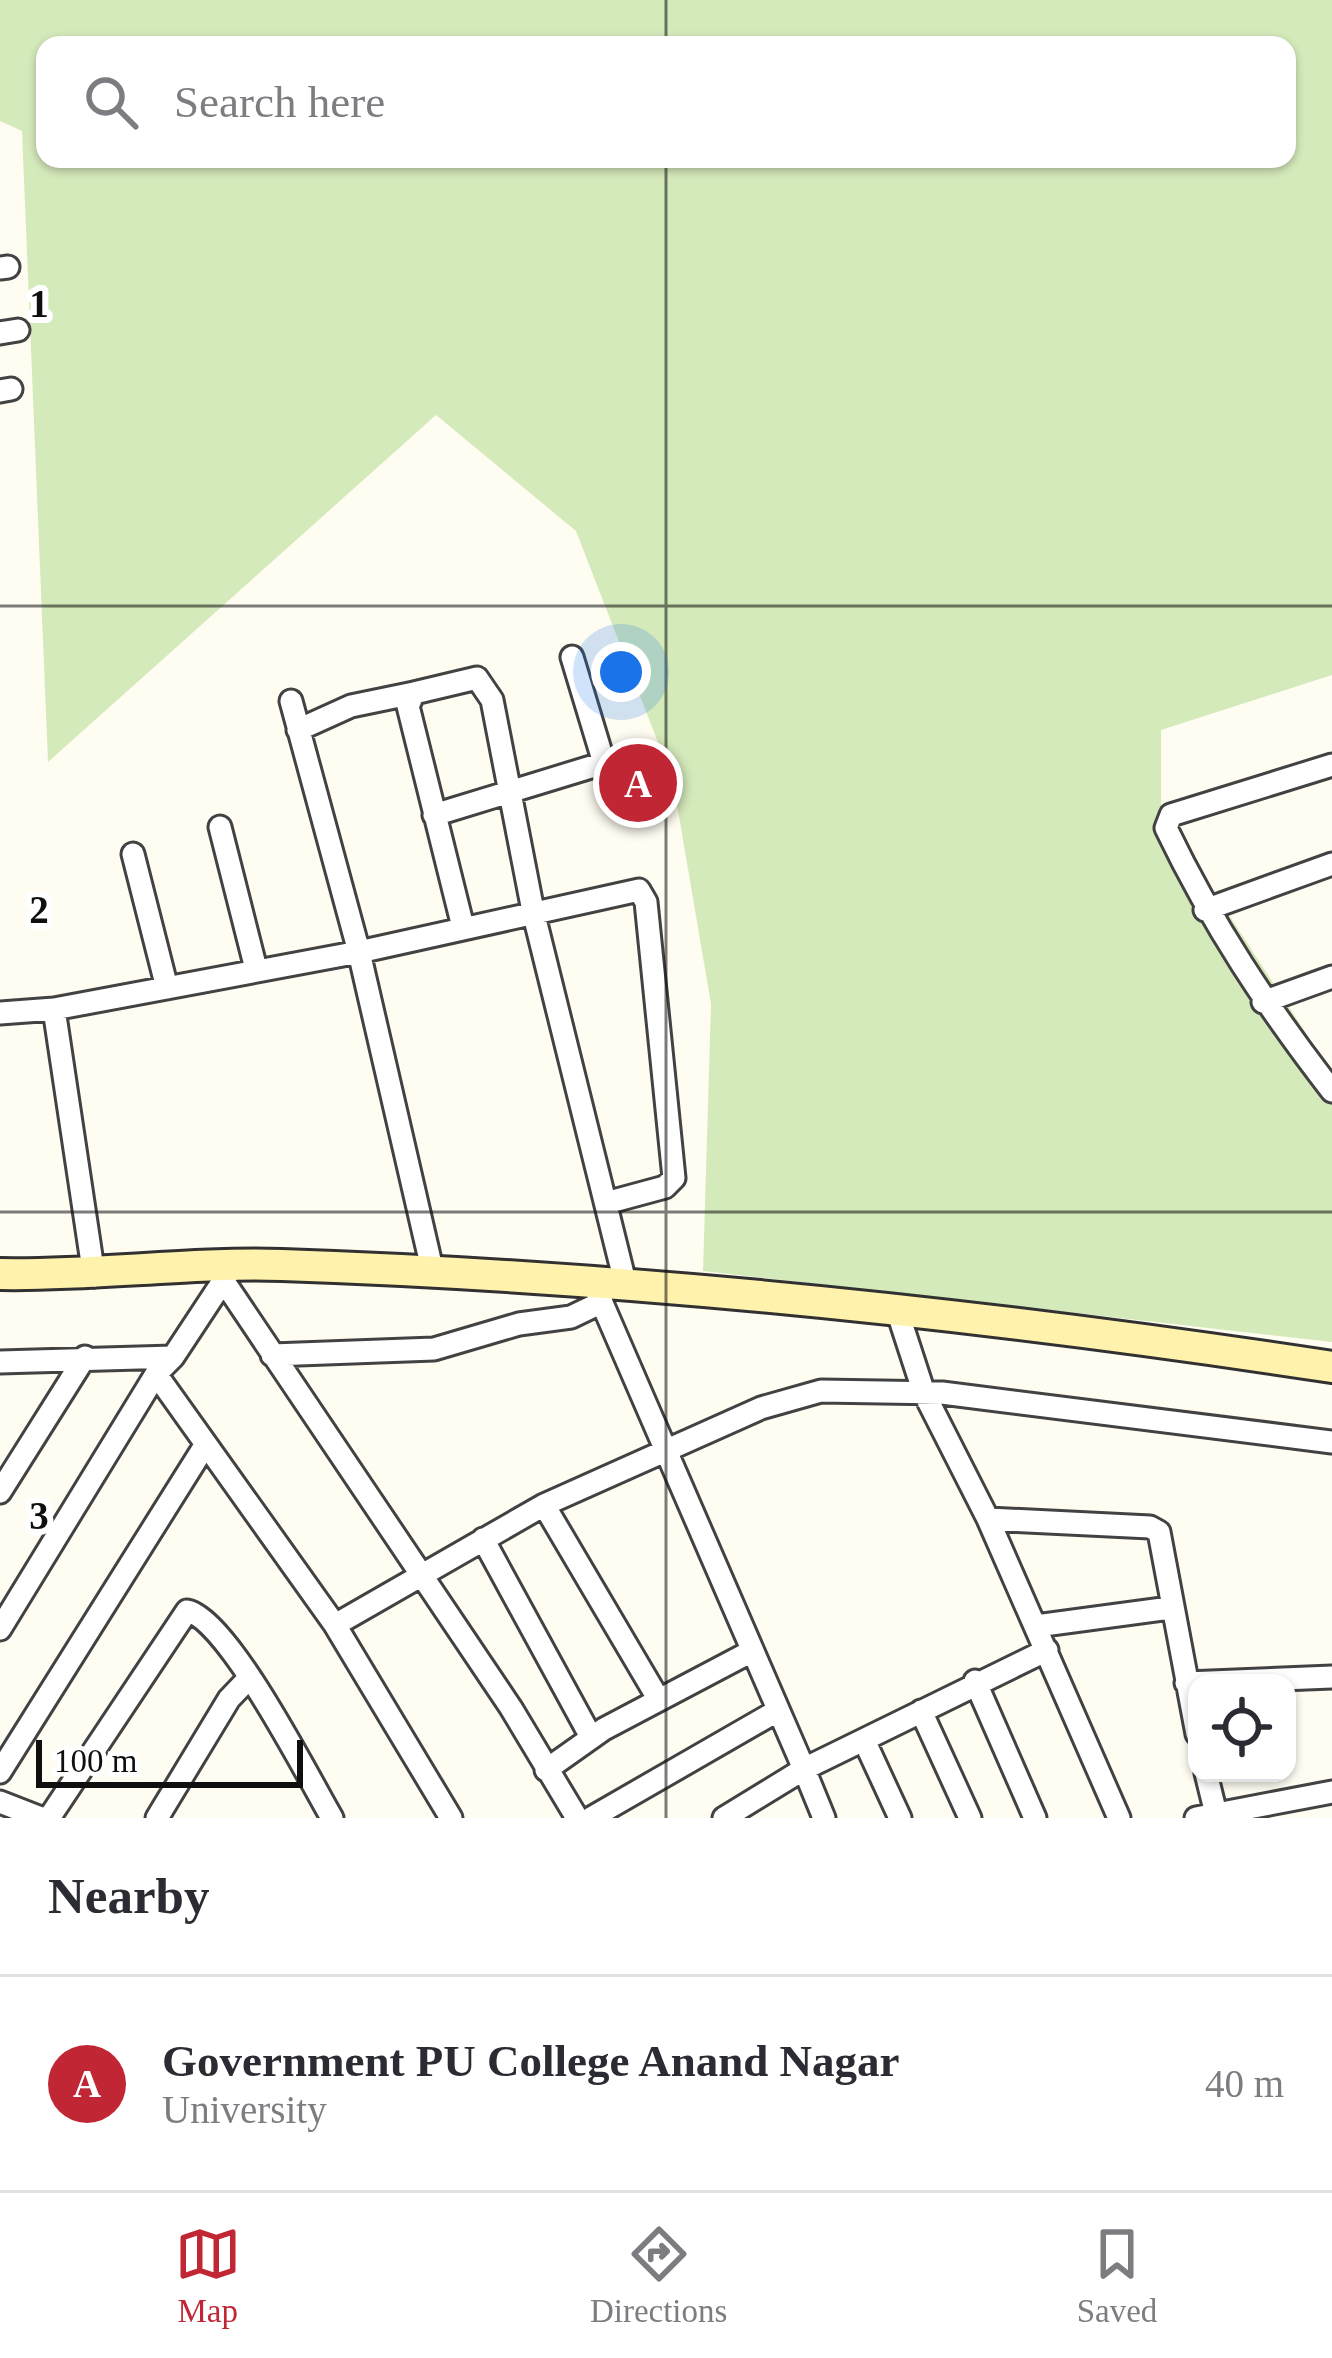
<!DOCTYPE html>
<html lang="en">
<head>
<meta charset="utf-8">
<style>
  :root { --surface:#fff; --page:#f7f7f7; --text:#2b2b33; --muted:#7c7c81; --line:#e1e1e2; --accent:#c02634 }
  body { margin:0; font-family:Georgia,serif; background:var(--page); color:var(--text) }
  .controls { position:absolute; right:36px; bottom:36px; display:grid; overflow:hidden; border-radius:24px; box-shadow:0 3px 9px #0004 }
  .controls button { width:108px; height:108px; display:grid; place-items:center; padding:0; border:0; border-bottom:3px solid var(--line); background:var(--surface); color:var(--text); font:60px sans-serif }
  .scale { position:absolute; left:36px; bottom:30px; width:267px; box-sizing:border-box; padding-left:12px; border:6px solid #0f0f0f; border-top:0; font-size:33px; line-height:42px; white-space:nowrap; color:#0f0f0f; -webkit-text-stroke:9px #fff; paint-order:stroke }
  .you { position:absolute; left:621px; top:672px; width:42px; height:42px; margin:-30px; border:9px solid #fff; border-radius:50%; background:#1a73e8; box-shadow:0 0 0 18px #1a73e833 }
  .badge { display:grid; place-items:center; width:78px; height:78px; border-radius:50%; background:var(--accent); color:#fff; font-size:39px; font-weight:700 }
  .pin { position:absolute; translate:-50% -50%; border:6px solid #fff; box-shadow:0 3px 12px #0006 }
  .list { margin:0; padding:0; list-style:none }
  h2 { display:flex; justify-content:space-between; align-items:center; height:156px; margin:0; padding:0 48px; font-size:51px }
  h2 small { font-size:39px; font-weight:400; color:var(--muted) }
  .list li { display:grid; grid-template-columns:78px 1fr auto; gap:36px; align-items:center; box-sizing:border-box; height:216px; padding:0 48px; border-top:3px solid var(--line) }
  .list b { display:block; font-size:45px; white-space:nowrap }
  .list p { margin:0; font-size:39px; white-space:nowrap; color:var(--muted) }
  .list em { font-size:39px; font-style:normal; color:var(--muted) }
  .icon { flex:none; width:66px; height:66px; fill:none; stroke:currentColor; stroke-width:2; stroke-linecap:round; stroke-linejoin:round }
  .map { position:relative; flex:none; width:1332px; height:1818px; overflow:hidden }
  .search { position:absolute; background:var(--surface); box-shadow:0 3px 9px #0004; left:36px; right:36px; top:36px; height:132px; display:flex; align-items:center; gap:30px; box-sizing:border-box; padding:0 42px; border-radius:24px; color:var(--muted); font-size:45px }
  .sheet { height:372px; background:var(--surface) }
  nav { display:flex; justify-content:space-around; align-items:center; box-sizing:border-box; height:168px; border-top:3px solid var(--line); background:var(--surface); font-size:33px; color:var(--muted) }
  nav a { display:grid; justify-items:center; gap:6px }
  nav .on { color:var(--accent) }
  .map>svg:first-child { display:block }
</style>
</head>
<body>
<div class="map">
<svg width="1332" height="1818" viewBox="0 0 1332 1818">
  <rect width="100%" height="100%" fill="#fffcf2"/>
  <path fill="#d5eabb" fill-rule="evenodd" d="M0 0H1332V675L1161 730V811L1332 1073V1342L703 1271 711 1004 673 781 576 531 436 415 48 762 22 131 0 121ZM45 45H1287V159H45Z"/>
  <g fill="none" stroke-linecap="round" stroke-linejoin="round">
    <g stroke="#424242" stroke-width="27">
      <path id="street" d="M0 268 8 267
        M0 333 18 330
        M0 391 11 389
        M291 701 359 952 433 1273
        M298 730 351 706 414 693
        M1332 765 1171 815 1166 828C1212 924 1267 1007 1332 1091
        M434 815 604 763 572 657
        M220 827 256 969
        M133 854 167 988
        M1205 910 1332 864
        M463 927 408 706 414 693 477 678 492 700 533 911 625 1282
        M1263 1002 1332 977
        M54 1009 94 1276
        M0 1013 54 1009 359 952 639 890 646 902 674 1178 665 1187 606 1203
        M223 1280 511 1708 577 1818
        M592 1280 804 1769 724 1818
        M897 1310 924 1393 988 1519 1119 1818
        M272 1355 434 1349 519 1324 571 1317 602 1302
        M0 1362 173 1357
        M156 1374 335 1625 451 1818
        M0 1492 85 1357
        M544 1505 659 1700
        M988 1519 1150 1527 1159 1532 1197 1734
        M483 1539 591 1737
        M335 1625 544 1505 761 1408 821 1391 942 1393 1332 1442
        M1036 1626 1170 1608
        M0 1629 156 1374 173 1357 229 1272
        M975 1681 1035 1818
        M1186 1683 1332 1677
        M921 1711 970 1818
        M864 1740 900 1818
        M546 1770 604 1729 752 1651
        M0 1772 204 1447
        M1206 1773 1217 1818
        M0 1802 41 1818
        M49 1818 187 1611C228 1619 308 1777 332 1818
        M157 1818 229 1699 250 1677
        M591 1818 777 1711
        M824 1818 804 1769 1047 1650
        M1196 1818 1332 1792"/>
    </g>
    <g stroke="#313131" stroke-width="36">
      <path id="secondary" d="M0 1274C94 1276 188 1262 282 1265 634 1277 984 1314 1332 1367"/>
    </g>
    <use href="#street" stroke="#fff" stroke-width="21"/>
    <use href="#secondary" stroke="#fff2ad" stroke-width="30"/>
  </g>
  <path fill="none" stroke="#0f0f0f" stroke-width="3" stroke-opacity="0.55" d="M666 0V45M666 159V1818M0 606H1332M0 1212H1332"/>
  <g font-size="39" text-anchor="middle" font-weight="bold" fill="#0f0f0f" stroke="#fff" stroke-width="12" stroke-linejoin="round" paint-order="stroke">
    <text x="39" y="317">1</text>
    <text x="39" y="923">2</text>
    <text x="39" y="1529">3</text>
  </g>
</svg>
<div class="controls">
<button><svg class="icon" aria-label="locate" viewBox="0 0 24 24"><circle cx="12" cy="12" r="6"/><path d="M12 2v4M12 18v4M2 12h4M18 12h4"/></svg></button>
</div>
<div class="scale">100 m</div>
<div class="you"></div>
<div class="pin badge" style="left:638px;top:783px">A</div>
<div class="search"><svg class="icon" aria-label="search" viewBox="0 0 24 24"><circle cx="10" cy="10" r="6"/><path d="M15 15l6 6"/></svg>Search here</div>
</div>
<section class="sheet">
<h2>Nearby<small></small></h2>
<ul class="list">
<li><span class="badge">A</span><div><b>Government PU College Anand Nagar</b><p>University</p></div><em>40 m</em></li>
</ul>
</section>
<nav>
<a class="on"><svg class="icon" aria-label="map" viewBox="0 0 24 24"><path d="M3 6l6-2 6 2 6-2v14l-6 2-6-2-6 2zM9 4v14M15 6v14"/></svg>Map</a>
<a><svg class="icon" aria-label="directions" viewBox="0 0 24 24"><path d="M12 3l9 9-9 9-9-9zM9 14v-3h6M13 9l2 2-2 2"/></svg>Directions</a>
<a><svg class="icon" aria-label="saved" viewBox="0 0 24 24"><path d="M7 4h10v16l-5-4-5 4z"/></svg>Saved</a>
</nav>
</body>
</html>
